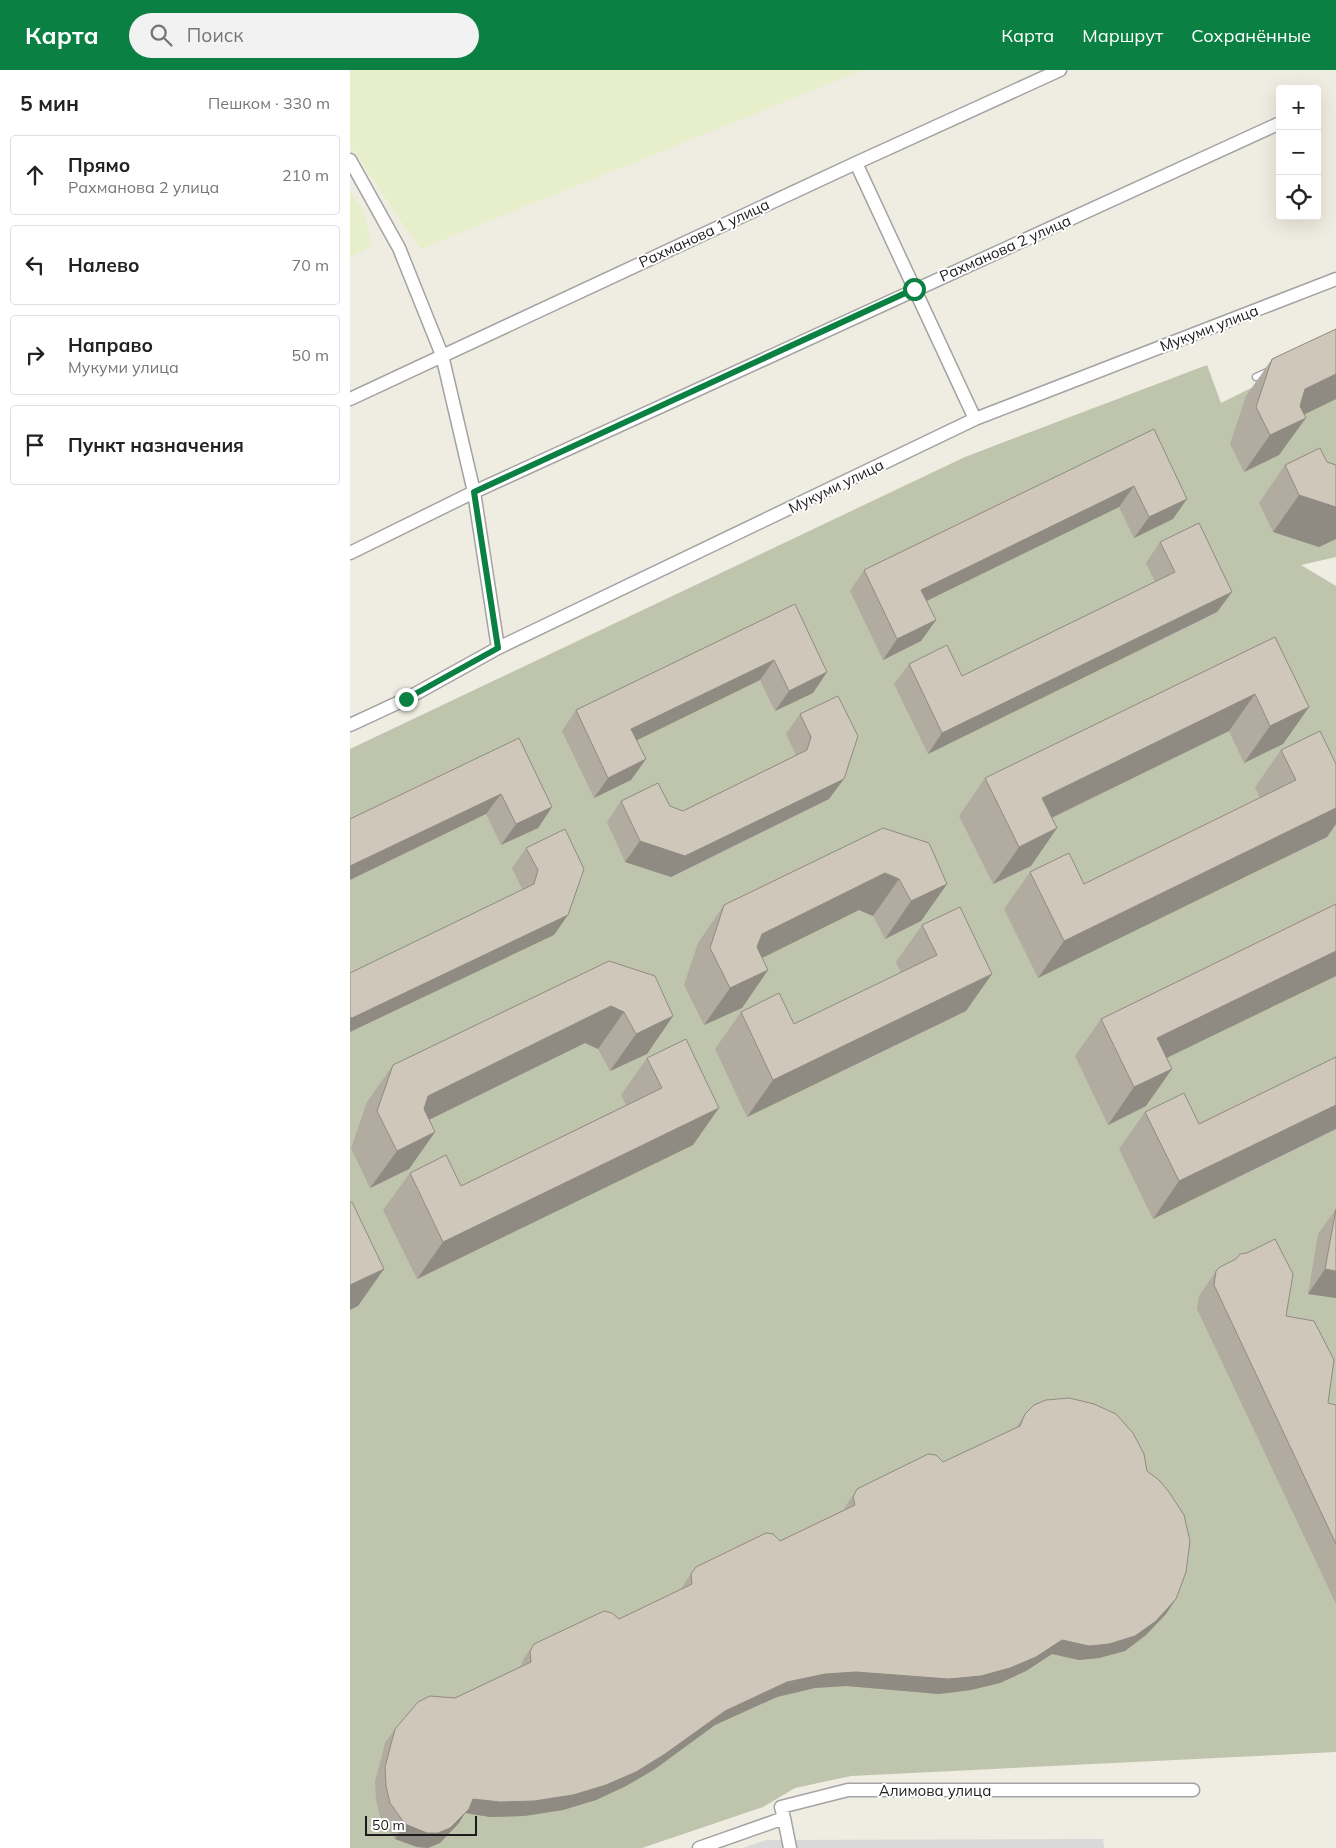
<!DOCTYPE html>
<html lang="ru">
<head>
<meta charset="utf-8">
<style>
  :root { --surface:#fff; --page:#f2f2f2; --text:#222; --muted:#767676; --line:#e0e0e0; --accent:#0b8043 }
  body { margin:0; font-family:Mulish,sans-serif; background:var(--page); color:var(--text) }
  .controls { position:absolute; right:15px; top:15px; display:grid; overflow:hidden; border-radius:5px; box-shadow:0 5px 20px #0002 }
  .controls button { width:45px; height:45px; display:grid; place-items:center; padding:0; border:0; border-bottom:1px solid var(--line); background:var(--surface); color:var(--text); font:25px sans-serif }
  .scale { position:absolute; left:15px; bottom:12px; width:112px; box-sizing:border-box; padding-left:5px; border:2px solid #1c1c1c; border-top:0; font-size:14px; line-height:18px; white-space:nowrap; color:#1c1c1c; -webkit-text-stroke:4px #fff; paint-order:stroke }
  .stop { position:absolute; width:15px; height:15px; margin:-11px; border:4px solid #0b8043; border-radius:50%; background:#fff }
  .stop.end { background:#0b8043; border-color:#fff; box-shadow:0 1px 5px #0008 }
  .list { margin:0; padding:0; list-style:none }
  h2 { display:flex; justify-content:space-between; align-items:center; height:65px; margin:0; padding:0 20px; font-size:21px }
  h2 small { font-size:16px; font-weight:400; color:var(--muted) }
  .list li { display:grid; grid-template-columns:32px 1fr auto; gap:15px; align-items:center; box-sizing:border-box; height:80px; margin:0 10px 10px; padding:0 10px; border:1px solid var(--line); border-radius:5px }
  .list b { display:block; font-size:19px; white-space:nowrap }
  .list p { margin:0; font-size:16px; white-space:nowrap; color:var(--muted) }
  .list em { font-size:16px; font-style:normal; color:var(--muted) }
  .icon { flex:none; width:28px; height:28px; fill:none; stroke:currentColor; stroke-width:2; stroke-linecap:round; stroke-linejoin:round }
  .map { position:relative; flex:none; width:986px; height:1778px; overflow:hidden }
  header { display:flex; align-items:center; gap:30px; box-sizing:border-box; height:70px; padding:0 25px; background:var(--accent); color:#fff }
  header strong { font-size:24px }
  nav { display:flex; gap:28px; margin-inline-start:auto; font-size:18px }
  .search { width:350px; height:45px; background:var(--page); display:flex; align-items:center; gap:12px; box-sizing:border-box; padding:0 18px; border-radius:28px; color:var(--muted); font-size:19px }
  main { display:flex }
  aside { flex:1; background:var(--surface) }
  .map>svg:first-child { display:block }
</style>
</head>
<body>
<header>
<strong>Карта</strong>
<div class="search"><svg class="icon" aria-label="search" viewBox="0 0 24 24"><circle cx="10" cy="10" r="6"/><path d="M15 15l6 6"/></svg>Поиск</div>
<nav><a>Карта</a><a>Маршрут</a><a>Сохранённые</a></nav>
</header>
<main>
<aside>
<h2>5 мин<small>Пешком · 330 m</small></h2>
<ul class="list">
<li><svg class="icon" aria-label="ahead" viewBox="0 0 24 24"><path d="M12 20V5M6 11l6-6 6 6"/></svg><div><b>Прямо</b><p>Рахманова 2 улица</p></div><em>210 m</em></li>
<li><svg class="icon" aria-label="left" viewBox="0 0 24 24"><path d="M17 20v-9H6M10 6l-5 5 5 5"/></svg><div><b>Налево</b></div><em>70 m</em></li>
<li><svg class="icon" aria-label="right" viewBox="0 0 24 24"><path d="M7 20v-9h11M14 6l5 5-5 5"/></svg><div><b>Направо</b><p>Мукуми улица</p></div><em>50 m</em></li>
<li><svg class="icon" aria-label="arrive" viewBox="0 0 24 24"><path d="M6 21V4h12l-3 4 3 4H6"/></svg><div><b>Пункт назначения</b></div></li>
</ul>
</aside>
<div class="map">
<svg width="986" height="1778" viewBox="0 0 986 1778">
  <rect width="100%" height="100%" fill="#efece1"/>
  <path fill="#dad9d9" d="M753 1769 754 1778H393L416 1770Z"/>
  <path fill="#bfc4ac" d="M986 276V487L951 495 986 516V1682L501 1706 445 1718 413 1737 292 1778H0V679L615 387 857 295 871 333Z"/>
  <path fill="#e6efca" d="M0 0H513L70 179 0 75Z
    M0 121 13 142 22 176 0 187Z"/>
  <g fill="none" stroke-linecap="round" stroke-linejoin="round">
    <g stroke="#a3a3a3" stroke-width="9">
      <path id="service" d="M906 307 917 302"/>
    </g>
    <g stroke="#a3a3a3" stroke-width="15">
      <path id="minor" d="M0 90 49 178 92 285 124 422 148 578
        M506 93 625 349
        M0 329 506 93 710 0
        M0 483 124 422 930 53
        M0 655 56 629 148 578 625 349 986 209
        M434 1748 440 1778
        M349 1778 434 1748 431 1737 498 1720H843"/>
    </g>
    <use href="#service" stroke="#fff" stroke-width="6"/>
    <use href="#minor" stroke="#fff" stroke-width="12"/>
  </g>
  <path fill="#b1aba0" d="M986 259V329L954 344 929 385 894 402 880 374 896 326 922 289Z
    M804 359 823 449 784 468 769 437 576 531 586 550 571 571 533 590 500 521 514 500Z
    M977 392 986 395V469L969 477 923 462 909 433 935 395Z
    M810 472 882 522 867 542 578 684 544 614 559 594 612 606 805 512 796 493Z
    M445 534 463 623 425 641 410 610 287 670 296 689 281 710 244 728 212 661 226 640Z
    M925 567 959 637 933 674 894 693 879 661 702 748 707 758 681 796 643 814 609 746 635 708Z
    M488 626 479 729 321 807 275 792 257 752 271 731 320 736 333 741 446 685 436 664 450 644Z
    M169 668 202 737 188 758 151 775 136 744Z
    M931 680 986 694V754L977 767 688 908 654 839 680 802 734 814 910 728 905 717Z
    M533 758 597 814 571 851 535 869 523 846 509 840 412 888 418 900 392 938 354 955 334 915 348 873 374 835Z
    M215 759 204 865 172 819 162 798 176 778Z
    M986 834V906L817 988 796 1036 758 1055 725 986 751 949Z
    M572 855 616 941 397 1047 365 979 391 942 444 954 551 903 546 892Z
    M259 891 323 946 297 984 260 1001 248 979 235 973 79 1050 85 1062 59 1099 20 1118 1 1078 17 1032 43 995Z
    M986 987 803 1149 769 1079 795 1042 849 1054Z
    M297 988 343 1075 67 1209 33 1140 60 1103 111 1116 276 1035 271 1025Z
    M986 1139V1228L958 1224 968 1164Z
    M866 1201 936 1246 978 1333 986 1335V1534L847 1239 849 1226Z
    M675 1344 816 1544 796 1565 775 1581 749 1588 729 1590 702 1584 676 1601 650 1613 621 1620 589 1624 496 1616 465 1618 427 1627 365 1655 305 1699 276 1716 246 1730 213 1740 174 1746 140 1747 115 1743 109 1753 90 1773 78 1778 67 1777 45 1769 30 1747 26 1730 25 1712 35 1673 45 1659 105 1628 170 1597 174 1588 184 1574 269 1549 331 1519 336 1511 346 1497 430 1471 494 1440 497 1434 507 1419 593 1392 666 1358Z"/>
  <path fill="#908b82" d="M986 304V329L929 357 955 319Z
    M956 348 929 385 894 402 920 365Z
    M784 416 769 437 556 541 571 520Z
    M949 425 986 437V469L969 477 923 462Z
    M837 429 823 449 784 468 799 447Z
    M882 522 867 542 578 684 592 663Z
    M586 550 571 571 533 590 547 569Z
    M424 590 410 610 267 680 281 659Z
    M477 602 463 623 425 641 439 621Z
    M905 624 879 661 666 765 692 728Z
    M959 637 933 674 894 693 920 656Z
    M296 689 281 710 244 728 258 708Z
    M494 709 479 729 321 807 275 792 290 771Z
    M151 724 136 744 0 810V796Z
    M202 737 188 758 151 775 166 754Z
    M986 738V754L977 767 688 908 714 871Z
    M707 758 681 796 643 814 669 777Z
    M535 803 549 809 523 846 509 840 386 901 412 864Z
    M597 814 571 851 535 869 561 831Z
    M218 845 204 865 0 962V947Z
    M986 881V906L781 1005 807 968Z
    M418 900 392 938 354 955 380 918Z
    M642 904 616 941 397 1047 423 1010Z
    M261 936 274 942 248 979 235 973 52 1063 78 1026Z
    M323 946 297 984 260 1001 286 964Z
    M822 999 796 1036 758 1055 784 1017Z
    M986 1035V1059L803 1149 829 1111Z
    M369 1038 343 1075 67 1209 93 1172Z
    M85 1062 59 1099 20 1118 47 1081Z
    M34 1199 8 1236 0 1240V1215Z
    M975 1199 986 1201V1228L958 1224Z
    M826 1529 816 1544 796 1565 775 1581 749 1588 729 1590 702 1584 676 1601 650 1613 621 1620 589 1624 496 1616 465 1618 427 1627 365 1655 305 1699 276 1716 246 1730 213 1740 174 1746 140 1747 115 1743 109 1753 90 1773 78 1778 67 1777 45 1769 55 1754 123 1729 375 1641 437 1612 475 1604 712 1570Z"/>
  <path fill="#cec7ba" stroke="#908b82" d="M986 259V304L955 319 950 336 956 348 920 365 906 337 922 289Z
    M804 359 837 429 799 447 784 416 571 520 586 550 547 569 514 500Z
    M970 378 977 392 986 395V437L949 425 935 395Z
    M849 453 882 522 592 663 559 594 597 575 612 606 825 502 810 472Z
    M445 534 477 602 439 621 424 590 281 659 296 689 258 708 226 640Z
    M925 567 959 637 920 656 905 624 692 728 707 758 669 777 635 708Z
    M488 626 508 666 494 709 335 786 290 771 271 731 308 713 320 736 333 741 457 680 461 667 450 644Z
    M970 661 986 694V738L714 871 680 802 719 783 734 814 946 710 931 680Z
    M169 668 202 737 166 754 151 724 0 796V749Z
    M533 758 579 773 597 814 561 831 549 809 535 803 412 864 407 877 418 900 380 918 360 878 374 835Z
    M215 759 234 799 218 845 2 948 0 947V903L184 814 188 800 176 778Z
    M986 834V881L807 968 822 999 784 1017 751 949Z
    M610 837 642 904 423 1010 391 942 429 923 444 954 587 885 572 855Z
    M259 891 305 906 323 946 286 964 274 942 261 936 78 1026 74 1039 85 1062 47 1081 27 1041 43 995Z
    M336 969 369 1038 93 1172 60 1103 96 1085 111 1116 312 1018 297 988Z
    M986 987V1035L829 1111 795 1042 834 1023 849 1054Z
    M2 1132 34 1199 0 1215V1133Z
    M986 1139V1201L975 1199Z
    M925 1169 943 1204 936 1246 964 1251 984 1290 978 1333 986 1335V1474L864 1215 866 1201 870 1197 886 1189 890 1184 897 1183Z
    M719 1328 744 1334 766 1344 783 1363 794 1384 797 1401 809 1410 819 1422 834 1445 840 1471 836 1502 826 1529 806 1551 785 1566 759 1574 739 1576 712 1570 686 1587 660 1598 631 1606 599 1609 506 1602 475 1604 437 1612 375 1641 315 1684 286 1702 256 1715 223 1725 184 1731 150 1732 123 1729 119 1739 100 1758 88 1763H77L55 1754 40 1733 36 1716 35 1697 45 1659 68 1632 80 1626 105 1628 181 1592 180 1581 184 1574 254 1541 262 1543 269 1549 342 1514 341 1504 346 1497 416 1463 423 1464 430 1471 505 1435 503 1427 507 1419 578 1384 586 1385 593 1392 670 1356 675 1344 684 1335 696 1330Z"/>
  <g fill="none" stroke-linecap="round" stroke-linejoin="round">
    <path stroke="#0b8043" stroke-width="6" d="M56 629 148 578 124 422 564 219"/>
  </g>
  <g text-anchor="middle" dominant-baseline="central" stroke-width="4" stroke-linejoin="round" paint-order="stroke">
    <g font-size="15" fill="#1c1c1c" stroke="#fff">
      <text transform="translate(354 163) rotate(-25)">Рахманова 1 улица</text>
      <text transform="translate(655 178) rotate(-24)">Рахманова 2 улица</text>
      <text transform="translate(859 258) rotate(-21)">Мукуми улица</text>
      <text transform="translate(486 416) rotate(-26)">Мукуми улица</text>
      <text x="585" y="1720">Алимова улица</text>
    </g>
  </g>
</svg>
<div class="controls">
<button>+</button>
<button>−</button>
<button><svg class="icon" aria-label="locate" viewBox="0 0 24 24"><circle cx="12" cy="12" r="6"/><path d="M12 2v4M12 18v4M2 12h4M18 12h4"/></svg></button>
</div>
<div class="scale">50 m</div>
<div class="stop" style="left:564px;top:219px"></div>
<div class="stop end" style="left:56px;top:629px"></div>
</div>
</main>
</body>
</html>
